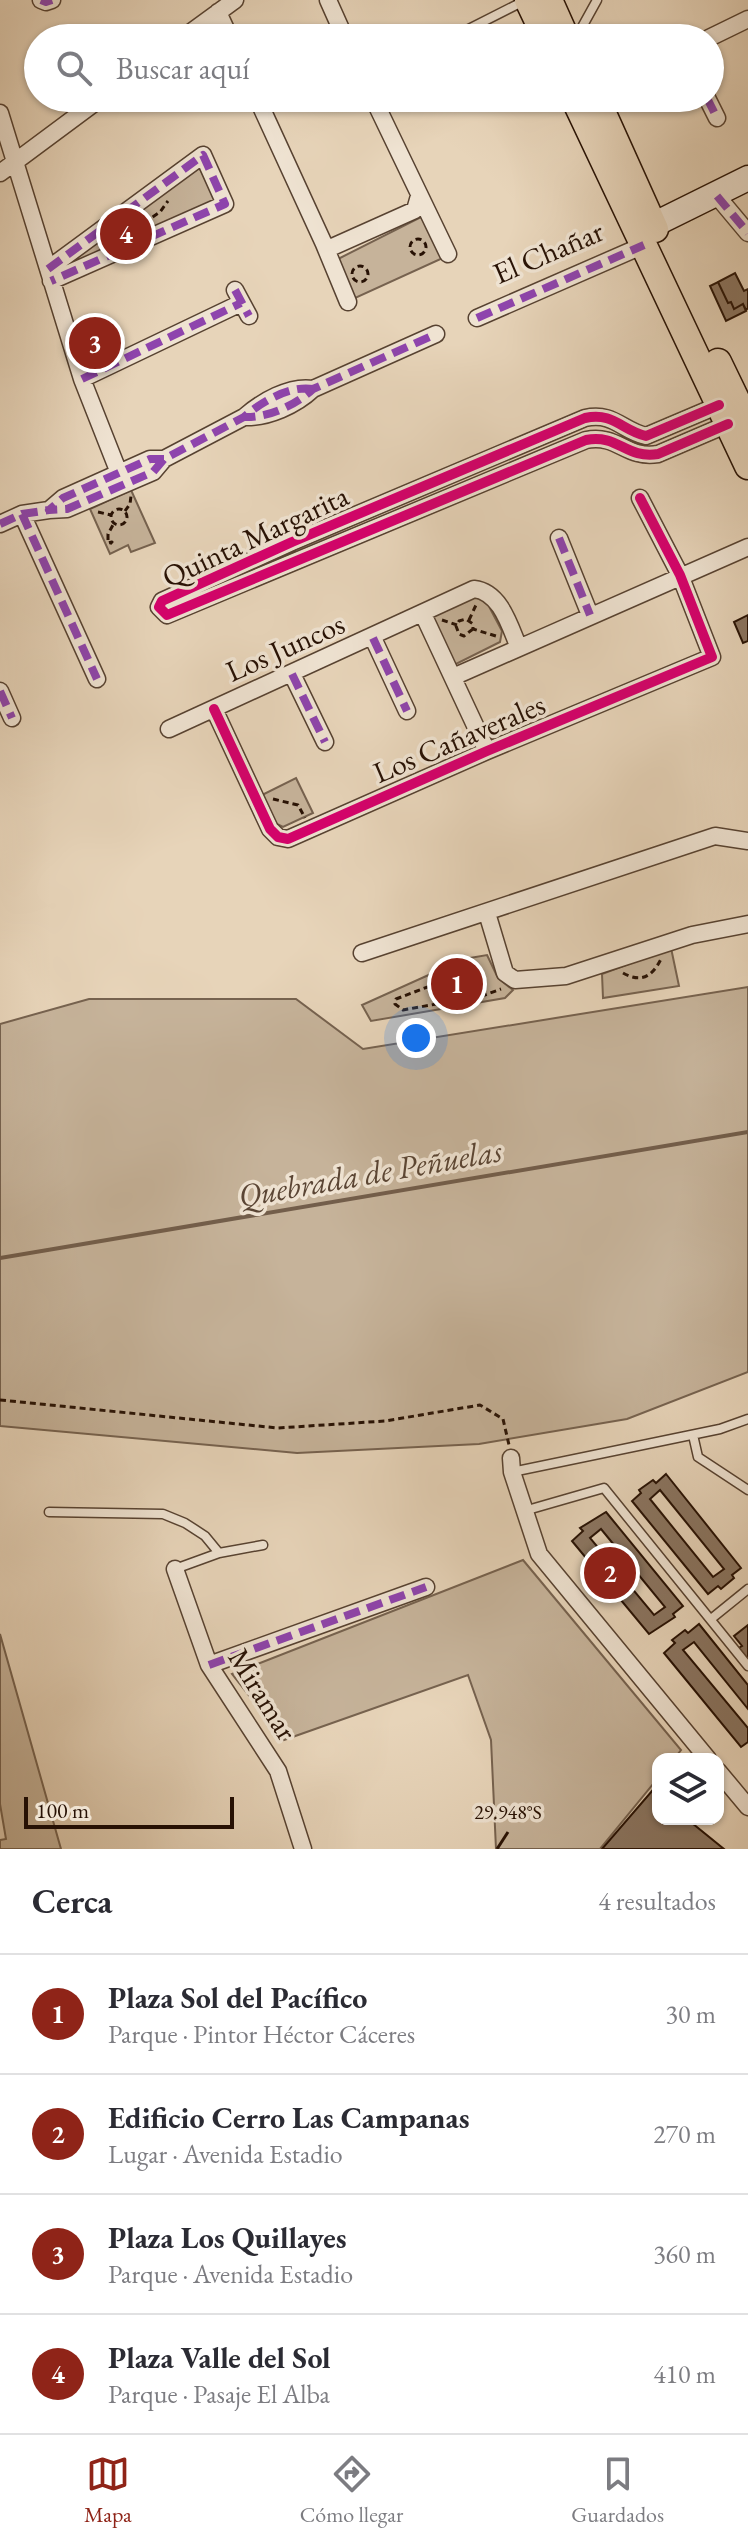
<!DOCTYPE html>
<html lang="es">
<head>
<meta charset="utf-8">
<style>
  :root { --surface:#fff; --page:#f7f7f7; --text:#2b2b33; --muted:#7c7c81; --line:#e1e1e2; --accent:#8f2418 }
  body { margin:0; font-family:"EB Garamond",serif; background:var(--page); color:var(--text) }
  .controls { position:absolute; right:24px; bottom:24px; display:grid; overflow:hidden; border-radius:16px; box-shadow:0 2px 6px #0004 }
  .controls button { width:72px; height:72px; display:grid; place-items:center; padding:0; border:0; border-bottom:2px solid var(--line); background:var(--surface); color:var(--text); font:40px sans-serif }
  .scale { position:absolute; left:24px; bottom:20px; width:210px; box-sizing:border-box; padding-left:8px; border:4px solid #271104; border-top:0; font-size:22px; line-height:28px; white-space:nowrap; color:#271104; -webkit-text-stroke:6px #efe3d2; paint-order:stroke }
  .you { position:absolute; left:416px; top:1038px; width:28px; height:28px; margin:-20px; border:6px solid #fff; border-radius:50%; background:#1a73e8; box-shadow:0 0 0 12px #1a73e833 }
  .badge { display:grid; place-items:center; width:52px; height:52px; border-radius:50%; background:var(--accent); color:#fff; font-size:26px; font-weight:700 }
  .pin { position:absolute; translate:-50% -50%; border:4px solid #fff; box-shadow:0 2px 8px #0006 }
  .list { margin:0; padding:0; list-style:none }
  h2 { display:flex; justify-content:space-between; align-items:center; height:104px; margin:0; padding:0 32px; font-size:34px }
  h2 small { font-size:26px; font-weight:400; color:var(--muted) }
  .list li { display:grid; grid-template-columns:52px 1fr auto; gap:24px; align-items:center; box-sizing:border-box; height:120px; padding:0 32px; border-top:2px solid var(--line) }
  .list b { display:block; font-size:30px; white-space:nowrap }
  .list p { margin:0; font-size:26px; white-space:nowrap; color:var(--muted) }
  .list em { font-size:26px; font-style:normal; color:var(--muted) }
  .icon { flex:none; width:44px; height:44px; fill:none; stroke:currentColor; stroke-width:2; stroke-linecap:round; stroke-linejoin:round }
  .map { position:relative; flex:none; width:748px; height:1849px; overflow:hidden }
  .search { position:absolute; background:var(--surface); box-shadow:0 2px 6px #0004; left:24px; right:24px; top:24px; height:88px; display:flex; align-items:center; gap:20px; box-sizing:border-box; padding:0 28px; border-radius:44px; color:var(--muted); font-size:30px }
  .sheet { height:584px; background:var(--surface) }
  nav { display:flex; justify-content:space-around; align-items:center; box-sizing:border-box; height:112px; border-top:2px solid var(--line); background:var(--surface); font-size:22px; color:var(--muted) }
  nav a { display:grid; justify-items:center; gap:4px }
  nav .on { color:var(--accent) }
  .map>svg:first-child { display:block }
</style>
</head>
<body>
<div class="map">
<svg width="748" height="1849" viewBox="0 0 748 1849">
  <rect width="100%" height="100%" fill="#e7d4b9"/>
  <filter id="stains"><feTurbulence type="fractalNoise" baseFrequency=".0025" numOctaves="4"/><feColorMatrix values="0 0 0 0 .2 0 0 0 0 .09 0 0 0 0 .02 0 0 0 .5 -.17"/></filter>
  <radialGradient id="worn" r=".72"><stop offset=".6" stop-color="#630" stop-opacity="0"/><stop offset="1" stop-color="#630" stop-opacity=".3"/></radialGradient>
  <path fill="#c6b39a" stroke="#76624f" stroke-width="2" d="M199 167 217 201 64 272 61 267Z
    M425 215 445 257 353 299 336 260Z
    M100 316 117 355 87 372 75 331Z
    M131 490 155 543 131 552 128 545 110 554 90 509Z
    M476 595 484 597 502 631 500 642 454 665 430 621 433 614Z
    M296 778 313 813 283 827 275 823 262 795Z
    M671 948 679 986 603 998 602 974Z
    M487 955 498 978 513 990 505 998 371 1021 362 1005 464 959Z
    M748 987V1372L627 1419 479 1444 297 1453 0 1426V1024L89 999H296L363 1049Z
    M523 1560 681 1750 674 1759H658V1778L600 1849H496L491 1740 468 1675 284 1740 232 1674Z
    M0 1634 61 1849H0V1840L6 1839 0 1804Z"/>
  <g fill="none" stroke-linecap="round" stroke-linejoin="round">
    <path stroke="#735e4b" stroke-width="4" d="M0 1258 748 1132"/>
  </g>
  <path fill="#8b7662" stroke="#271104" stroke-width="2" fill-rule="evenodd" d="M735 273 744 291 748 289V308L746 310 743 304 734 309 731 302 728 303 718 282Z
    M718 282 728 303 731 302 734 309 743 304 746 311 726 321 710 286Z
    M748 615V641L743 643 734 622Z
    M666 1474 741 1568 732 1575 734 1578 721 1589 718 1586 708 1594 632 1501 641 1493 639 1490 653 1480 656 1483ZM660 1490 724 1569 713 1577 650 1499Z
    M606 1512 683 1606 673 1614 675 1617 649 1634 572 1541 583 1531 580 1528ZM601 1529 665 1607 654 1615 590 1538Z
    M699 1624 748 1685V1709L694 1642 683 1650 748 1728V1742L741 1747 664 1653 675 1643 672 1640 685 1630 688 1633Z
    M748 1625V1662L737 1649 742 1646 734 1636Z
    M658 1784V1819H687L724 1849H602Z"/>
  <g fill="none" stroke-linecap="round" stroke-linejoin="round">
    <g stroke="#574231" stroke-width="11">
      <path id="lane" d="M451 38 526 0
        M576 38 597 0
        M693 1435 698 1457 748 1490
        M512 1472 720 1429 748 1419
        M524 1511 604 1488 748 1666
        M49 1512 163 1514 185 1523 205 1536 219 1553 175 1569
        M219 1553 263 1545
        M711 1619 748 1589"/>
    </g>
    <g stroke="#574231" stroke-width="19">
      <path id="street" d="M41 0 46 2 52 0
        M328 0 345 38
        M218 12 230 38
        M183 38 235 0
        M709 38 748 19
        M257 98 324 244 330 248 415 210 419 196
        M373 98 448 254
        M707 98 717 118
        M0 113 82 379 119 473
        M0 173 101 98
        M717 196 748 233
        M324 244 348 302
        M48 269 203 155 225 204 51 281
        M235 290 249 316
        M477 318 644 245
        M82 379 241 303
        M313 389C290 385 261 402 244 417 268 418 296 405 313 389L436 334
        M719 405 646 436C621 430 614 412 585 418L292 542 162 601 159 607 167 615 586 440C619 434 625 459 658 454L728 424
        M164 459H150L63 498 49 510 67 509 153 472 164 459 244 417
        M22 514 97 679
        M0 524 22 514 49 510
        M559 538 590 615
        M423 614 487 751
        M373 638 407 711
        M292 674 325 742
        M453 677 748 547
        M0 691 12 718
        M214 709 270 829 278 837 288 839 487 751 712 657 680 575 640 498
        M169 729 474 589C501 592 510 627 519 648
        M487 913 505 973 515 980 566 976 692 935 748 924
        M362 953 715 836 748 841
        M511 1458 512 1472 539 1554 708 1759
        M175 1569 209 1665 278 1771 303 1849
        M209 1665 426 1587
        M718 1771 748 1807"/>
    </g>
    <g stroke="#271104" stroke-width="27">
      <path id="secondary" d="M637 221 653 225 748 178"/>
    </g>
    <g stroke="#271104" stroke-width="29">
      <path id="primary" d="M528 0 546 38
        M549 0 566 38
        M574 98 748 466
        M596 98 655 229
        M718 362 748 424"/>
    </g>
    <path stroke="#271104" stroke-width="3" stroke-dasharray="6 4" stroke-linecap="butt" d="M143 218H151L160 212 168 201
      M410 247a8 8 0 1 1 16 0a8 8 0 1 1-16 0Z
      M352 274a8 8 0 1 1 16 0a8 8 0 1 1-16 0Z
      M111 517a8 8 0 1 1 16 0a8 8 0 1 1-16 0Z
      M125 511 130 504 131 496
      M98 512 111 515
      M110 544 112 542 108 543V534L114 523
      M442 620 457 625
      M469 620 476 605
      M473 629 464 636 459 634 456 626 459 621 466 619 473 624V629L499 637
      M273 799 298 805 305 818
      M623 973C641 983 652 977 661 959
      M482 996 464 981 451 978 396 999 395 1004 403 1010 482 996 501 989
      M0 1400 278 1428 385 1421 480 1405 503 1419 509 1445"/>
    <use href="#lane" stroke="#efe3d2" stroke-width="8"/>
    <use href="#street" stroke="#efe3d2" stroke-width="16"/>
    <use href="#secondary" stroke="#efe3d2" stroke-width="24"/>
    <use href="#primary" stroke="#e7d4b9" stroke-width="26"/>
    <path stroke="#8e44ad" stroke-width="8" stroke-dasharray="16 8" stroke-linecap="butt" d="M41 0 46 2 52 0
      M707 98 717 118
      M717 196 748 233
      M48 269 203 155 225 204 51 281
      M235 290 249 316
      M477 318 644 245
      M82 379 241 303
      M313 389C290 385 261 402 244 417 268 418 296 405 313 389L436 334
      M164 459H150L63 498 49 510 67 509 153 472 164 459 244 417
      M22 514 97 679
      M0 524 22 514 49 510
      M559 538 590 615
      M373 638 407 711
      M292 674 325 742
      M0 691 12 718
      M209 1665 426 1587"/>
    <g stroke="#efe3d2" stroke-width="15">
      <path id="cycleway" d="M719 405 646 436C621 430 614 412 585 418L292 542 162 601 159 607 167 615 586 440C619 434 625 459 658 454L728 424
        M214 709 270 829 278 837 288 839 487 751 712 657 680 575 640 498"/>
    </g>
    <use href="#cycleway" stroke="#d6006c" stroke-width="10"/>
  </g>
  <path fill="none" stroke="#271104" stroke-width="3" d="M497 1849 508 1832"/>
  <g text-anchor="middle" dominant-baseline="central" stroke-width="7" stroke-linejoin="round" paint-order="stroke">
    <g font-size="30" fill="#271104" stroke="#efe3d2">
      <text transform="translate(548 252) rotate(-23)">El Chañar</text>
      <text transform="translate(255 536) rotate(-25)">Quinta Margarita</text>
      <text transform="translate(285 647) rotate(-24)">Los Juncos</text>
      <text transform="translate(459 738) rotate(-23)">Los Cañaverales</text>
      <text transform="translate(263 1694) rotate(58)">Miramar</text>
    </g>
    <g font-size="32" font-style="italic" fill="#5a4534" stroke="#efe3d2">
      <text transform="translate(370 1173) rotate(-10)">Quebrada de Peñuelas</text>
    </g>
  </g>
  <g font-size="20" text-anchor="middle" fill="#271104" stroke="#efe3d2" stroke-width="7" stroke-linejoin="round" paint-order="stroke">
    <text x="508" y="1819">29.948°S</text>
  </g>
  <rect width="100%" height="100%" filter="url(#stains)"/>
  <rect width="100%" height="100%" fill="url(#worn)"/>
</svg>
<div class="controls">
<button><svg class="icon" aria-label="layers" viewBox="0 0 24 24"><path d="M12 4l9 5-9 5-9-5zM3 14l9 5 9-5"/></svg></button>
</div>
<div class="scale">100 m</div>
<div class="you"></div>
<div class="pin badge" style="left:457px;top:984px">1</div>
<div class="pin badge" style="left:610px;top:1573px">2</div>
<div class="pin badge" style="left:95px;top:343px">3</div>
<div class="pin badge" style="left:126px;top:234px">4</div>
<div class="search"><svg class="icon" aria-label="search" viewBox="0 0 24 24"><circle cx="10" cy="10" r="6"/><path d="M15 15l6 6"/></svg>Buscar aquí</div>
</div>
<section class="sheet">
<h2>Cerca<small>4 resultados</small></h2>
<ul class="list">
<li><span class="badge">1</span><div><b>Plaza Sol del Pacífico</b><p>Parque · Pintor Héctor Cáceres</p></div><em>30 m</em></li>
<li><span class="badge">2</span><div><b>Edificio Cerro Las Campanas</b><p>Lugar · Avenida Estadio</p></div><em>270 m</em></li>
<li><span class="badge">3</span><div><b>Plaza Los Quillayes</b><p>Parque · Avenida Estadio</p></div><em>360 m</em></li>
<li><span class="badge">4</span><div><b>Plaza Valle del Sol</b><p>Parque · Pasaje El Alba</p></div><em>410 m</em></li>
</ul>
</section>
<nav>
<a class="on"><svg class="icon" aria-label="map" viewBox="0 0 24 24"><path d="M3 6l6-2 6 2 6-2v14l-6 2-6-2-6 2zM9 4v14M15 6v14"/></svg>Mapa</a>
<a><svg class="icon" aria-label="directions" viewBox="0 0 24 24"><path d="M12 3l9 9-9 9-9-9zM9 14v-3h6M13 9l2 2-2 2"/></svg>Cómo llegar</a>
<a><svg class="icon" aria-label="saved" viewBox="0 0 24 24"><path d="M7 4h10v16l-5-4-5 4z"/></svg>Guardados</a>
</nav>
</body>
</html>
